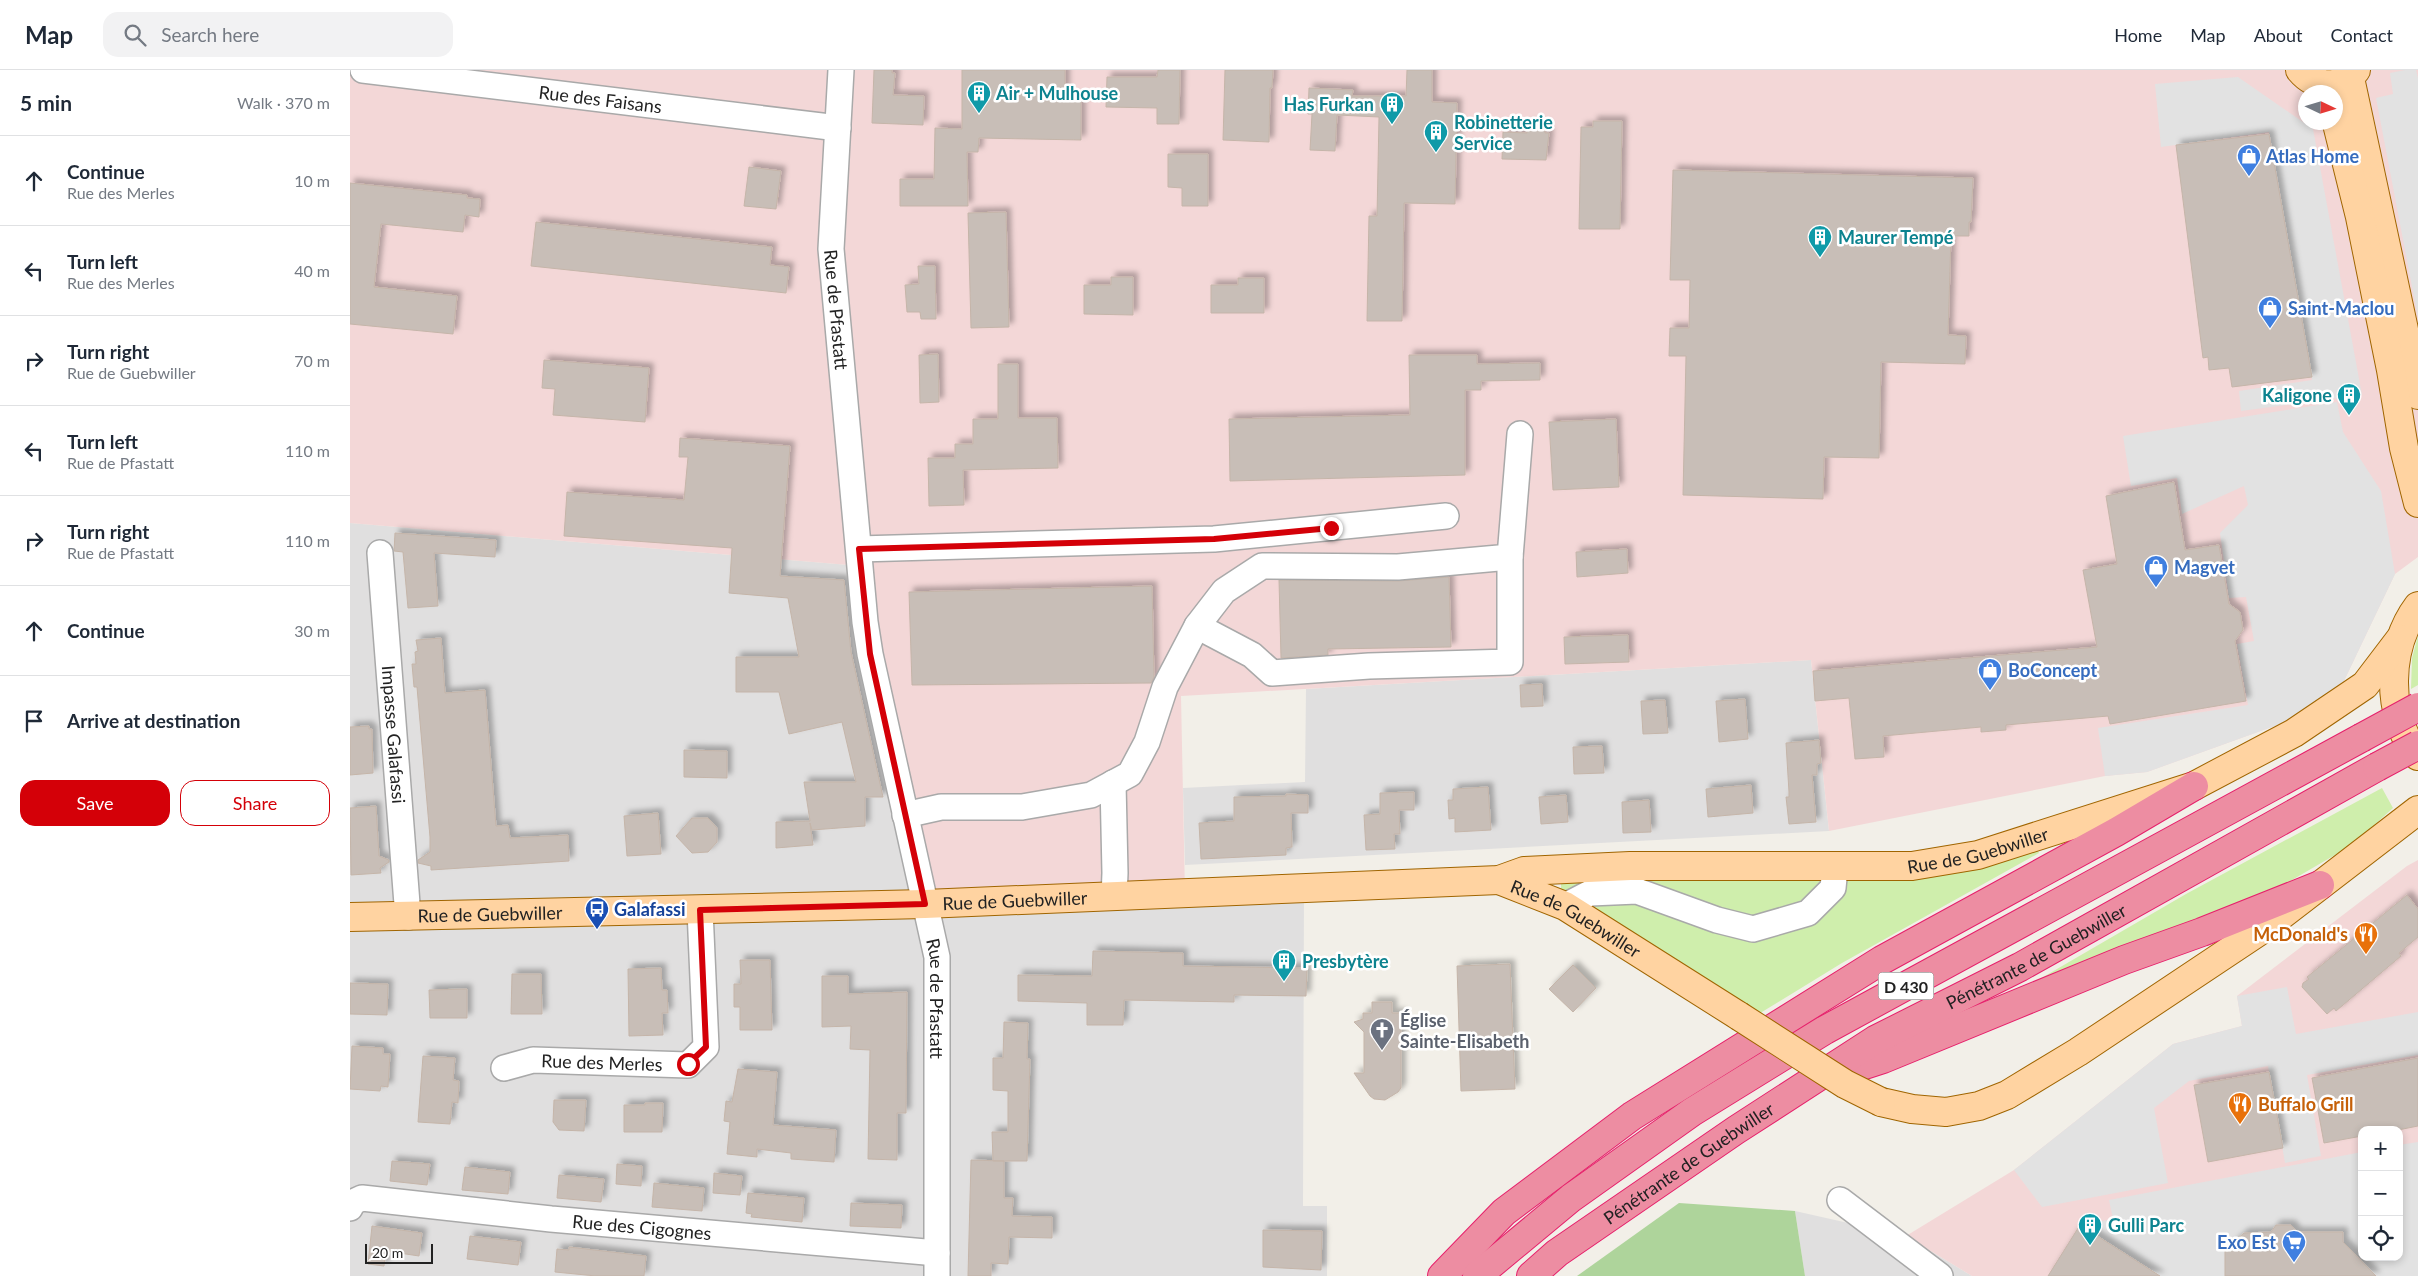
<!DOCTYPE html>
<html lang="en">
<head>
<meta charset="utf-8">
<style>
  :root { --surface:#fff; --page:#f2f2f3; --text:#1f2937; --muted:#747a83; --line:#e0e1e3; --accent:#d40008 }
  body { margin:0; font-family:Lato,sans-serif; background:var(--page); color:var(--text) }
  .controls { position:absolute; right:15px; bottom:15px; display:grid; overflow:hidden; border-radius:10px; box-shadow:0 2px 8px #0003 }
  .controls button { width:45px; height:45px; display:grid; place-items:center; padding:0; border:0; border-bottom:1px solid var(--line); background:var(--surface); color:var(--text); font:25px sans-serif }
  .compass { position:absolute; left:1948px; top:15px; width:45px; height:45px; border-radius:50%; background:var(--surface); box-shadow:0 2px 8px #0003; rotate:94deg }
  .scale { position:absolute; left:15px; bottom:12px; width:68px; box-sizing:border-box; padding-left:5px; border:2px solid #222; border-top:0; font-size:14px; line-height:18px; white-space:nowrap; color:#222; -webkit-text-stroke:4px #fff; paint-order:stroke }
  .stop { position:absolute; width:15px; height:15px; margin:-11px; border:4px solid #d40008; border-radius:50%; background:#fff }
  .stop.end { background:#d40008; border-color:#fff; box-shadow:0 1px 5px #0008 }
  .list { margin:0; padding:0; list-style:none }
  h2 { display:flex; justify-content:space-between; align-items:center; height:65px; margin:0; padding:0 20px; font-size:21px }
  h2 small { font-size:16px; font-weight:400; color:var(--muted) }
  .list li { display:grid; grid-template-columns:32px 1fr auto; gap:15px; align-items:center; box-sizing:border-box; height:90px; padding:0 20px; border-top:1px solid var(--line) }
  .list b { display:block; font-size:19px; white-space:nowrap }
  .list p { margin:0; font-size:16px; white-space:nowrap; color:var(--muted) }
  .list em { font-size:16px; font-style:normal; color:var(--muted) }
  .actions { display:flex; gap:10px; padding:15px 20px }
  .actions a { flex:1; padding:11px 0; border:1px solid var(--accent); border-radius:15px; text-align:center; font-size:18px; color:var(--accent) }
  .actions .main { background:var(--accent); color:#fff }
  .icon { flex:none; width:28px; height:28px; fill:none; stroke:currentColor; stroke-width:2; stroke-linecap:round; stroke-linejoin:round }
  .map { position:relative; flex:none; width:2068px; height:1206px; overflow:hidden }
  header { display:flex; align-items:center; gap:30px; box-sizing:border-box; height:70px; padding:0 25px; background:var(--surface); border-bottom:1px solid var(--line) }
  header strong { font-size:24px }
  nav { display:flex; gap:28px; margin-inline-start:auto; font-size:18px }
  .search { width:350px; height:45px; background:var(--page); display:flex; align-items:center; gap:12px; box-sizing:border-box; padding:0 18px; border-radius:15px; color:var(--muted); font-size:19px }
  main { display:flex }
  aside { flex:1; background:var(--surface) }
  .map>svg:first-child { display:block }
</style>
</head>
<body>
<header>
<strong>Map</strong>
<div class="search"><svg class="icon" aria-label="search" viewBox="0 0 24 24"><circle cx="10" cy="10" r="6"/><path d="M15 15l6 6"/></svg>Search here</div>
<nav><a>Home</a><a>Map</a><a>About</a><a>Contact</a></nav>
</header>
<main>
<aside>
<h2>5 min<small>Walk · 370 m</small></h2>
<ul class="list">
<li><svg class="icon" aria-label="ahead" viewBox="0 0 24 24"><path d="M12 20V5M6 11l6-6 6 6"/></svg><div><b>Continue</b><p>Rue des Merles</p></div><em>10 m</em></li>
<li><svg class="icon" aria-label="left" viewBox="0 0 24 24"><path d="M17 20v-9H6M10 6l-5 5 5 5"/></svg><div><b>Turn left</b><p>Rue des Merles</p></div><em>40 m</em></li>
<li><svg class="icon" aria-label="right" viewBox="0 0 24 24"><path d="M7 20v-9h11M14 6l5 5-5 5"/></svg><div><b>Turn right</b><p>Rue de Guebwiller</p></div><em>70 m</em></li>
<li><svg class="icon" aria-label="left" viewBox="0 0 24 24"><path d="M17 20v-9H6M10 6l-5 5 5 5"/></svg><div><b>Turn left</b><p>Rue de Pfastatt</p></div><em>110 m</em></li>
<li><svg class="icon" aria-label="right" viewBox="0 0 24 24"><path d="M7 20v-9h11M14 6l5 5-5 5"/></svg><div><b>Turn right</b><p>Rue de Pfastatt</p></div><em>110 m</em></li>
<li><svg class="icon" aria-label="ahead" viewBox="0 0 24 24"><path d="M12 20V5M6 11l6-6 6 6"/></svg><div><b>Continue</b></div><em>30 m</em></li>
<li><svg class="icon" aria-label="arrive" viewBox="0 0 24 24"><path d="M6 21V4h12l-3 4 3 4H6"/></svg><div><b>Arrive at destination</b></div></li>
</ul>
<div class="actions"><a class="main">Save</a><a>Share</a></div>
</aside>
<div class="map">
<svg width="2068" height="1206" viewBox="0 0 2068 1206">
  <defs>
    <filter id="shadow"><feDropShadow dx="4.5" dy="-4.5" stdDeviation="2.5" flood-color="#0004"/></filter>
  </defs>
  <rect width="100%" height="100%" fill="#f2efe8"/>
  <path fill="#e0dfdf" d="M0 453 511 496 575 834 954 819 953 1136H977V1206H0Z
    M1461 590 1479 761 835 795 833 718 955 712 956 619Z
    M1445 1141 1556 1166 1622 1206H1455Z"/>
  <path fill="#f3d7d7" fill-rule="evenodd" d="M0 0H2068V487L2045 504 1992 615 1930 654 1797 702 1755 706 1479 761 1461 590 831 626 835 824 575 834 511 496 0 453ZM1956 22H1986V52H1956Z
    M2068 790V1206H1622L1556 1166 1664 1100 1823 974 1892 956 1887 926 2057 796ZM2012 1060H2049V1187H2012Z"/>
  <path fill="#cfeeac" d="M2068 566V615L2061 619 2062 588Z
    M2032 718 2043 738 2002 775 1923 821 1652 931 1836 824Z
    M1687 779 1689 783 1492 893 1407 945 1211 821V808Z"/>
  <path fill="#aed49b" d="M1329 1133 1445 1141 1455 1206H1227Z"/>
  <path fill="#e2e2e2" d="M2055 0H2066L2068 8V248L2026 28 2043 24 2040 3Z
    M1888 7 1963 59 2012 325 1891 341 1889 321 1962 310 1919 62 1811 77 1805 14Z
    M1987 332 1993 362 2031 421 2045 504 1992 615 1930 654 1797 702 1755 706 1748 658 1898 635 1887 574 1904 571 1896 527 1879 528 1870 463 1898 435 1894 416 1832 444 1827 408 1781 416 1773 366Z
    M1937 917 1946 964 2068 942V985L1957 1005 1971 1086 1935 1093 1918 996 1839 1011 1804 1038 1818 1113 1692 1137 1664 1100 1823 974 1892 956 1887 926Z
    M2068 1072V1206H1810L1730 1155 1763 1149 1759 1130 2012 1082V1187H2049V1075Z"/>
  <path fill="#c8beb7" stroke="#c5b5a9" filter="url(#shadow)" d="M524 0H542V3H545L543 25 574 26 573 55 522 53Z
    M612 0H715V29H731V70L629 68 628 82H617L618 136H550V109H584L585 58 612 59Z
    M808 0H830L829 54H807V38L756 37 757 7H807Z
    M875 0H923L922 18H920L919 72 873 70Z
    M1057 0H1082V32L1107 33 1105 134 1054 133 1052 251H1017L1019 146H1027L1029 47 987 45 985 81 960 80 962 44H958L959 18 1003 20 1002 26H1056Z
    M1243 51H1272L1270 159H1229L1231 57H1243Z
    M1177 55 1195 56V63H1199L1196 90 1152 89 1153 62 1177 63Z
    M1919 64 1962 307 1882 317 1879 298 1859 300 1858 287 1853 288 1826 75Z
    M818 84H858V136H832V118L818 117Z
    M399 97 431 101 426 139 394 136Z
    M1323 100 1623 108 1621 152H1619V166H1601L1598 265 1616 266 1615 294 1531 292 1529 388 1474 387 1473 429 1333 425 1336 286H1319L1320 258H1339L1340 210H1320Z
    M0 113 117 125V128L130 129 129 147 115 145 113 162 31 154 24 217 107 226 103 264 0 254Z
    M656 142 659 257 621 258 618 143Z
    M186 152 422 177 420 195 439 197 436 223 181 196Z
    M568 196H585L586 249H571L570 242H557L555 215 569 214Z
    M761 207H783V245L734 244V215H761Z
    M888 208H914V243H861V215H888Z
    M588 284 589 332 570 333 569 285Z
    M1059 285H1127V294L1190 293V310L1131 311V320H1115V405L880 411 879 349 1060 345Z
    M194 290 299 298 295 352 203 345 205 319 192 318Z
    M648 294H668V348H707L708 398 613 400 614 435 579 436 578 388H605V374H623V349H648Z
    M1266 349 1269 417 1203 420 1199 352Z
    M330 368 440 376 430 506 494 510 501 582 533 727H515V756L462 760 460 753 463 775 426 778V752L460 751 454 712H506L492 652 439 664 429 622H386V587H449L438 528 379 523 382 478 214 466 217 422 334 430 338 387H329Z
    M1824 412 1835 480 1869 475 1879 534 1890 542 1893 560 1885 571 1896 631 1760 654 1758 646 1656 655V660L1631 662V657L1533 666 1534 687 1505 689 1499 628 1465 631 1463 601 1747 577 1733 500 1767 494 1756 426Z
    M45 463 146 470 145 487 84 483 88 536 58 538 53 482 44 481Z
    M1277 479 1278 503 1227 507 1226 482Z
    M1099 507 1101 577 978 579V585L931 588 929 510 1048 511Z
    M802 516 804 607 801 613 562 615 559 522Z
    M1278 565 1279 592 1215 594 1214 567Z
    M91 568 95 623 135 620 146 756 158 755 160 768 218 765 219 791 81 800V796L68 793V790L80 782V767L67 617H64L62 594H66L65 582 68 581 66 570Z
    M1192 614 1193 636 1171 637 1170 615Z
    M1395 629 1398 669 1369 672 1366 631Z
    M1315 630 1318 663 1293 664 1291 631Z
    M19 656V659H22L23 703 0 705V657Z
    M1469 670 1471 693 1467 694V705H1462L1466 752 1439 754 1436 727H1439V722L1436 673Z
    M1252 676 1254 703 1224 704 1223 677Z
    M334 680 377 681V708L334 707Z
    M1401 715 1403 743 1358 747 1356 719Z
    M1138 717 1141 760 1105 762V748L1099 749 1098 730H1103V719Z
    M1064 722V740H1049L1050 764H1044L1045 779 1016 780 1014 745 1030 744V723Z
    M936 724 958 725V743H941L942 777 936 778V785L851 789 849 753 884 751V727L936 726Z
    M1216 725 1218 752 1191 754 1189 727Z
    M1299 730 1301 762 1273 763 1272 732Z
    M26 736 29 786 39 790V792L30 798 31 803 1 805 0 738Z
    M308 743 311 784 277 786 274 746Z
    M342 748H358L367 758V772L358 782 342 783 326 766Z
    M2057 825 2068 839V867L2049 883 2051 886 1986 941 1984 938 1977 944 1952 917 1953 913 1959 909 1957 907Z
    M743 881 833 883V896L957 898 956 926 884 925V932L774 930 773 955H737V933L668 931V905L742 906Z
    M390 890H420L422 960H390V937H384V914H391Z
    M1160 894 1165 1019 1111 1021 1107 896Z
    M1223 895 1246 918 1223 942 1199 919Z
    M311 898 312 920H317L318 943H312L313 965 279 966 278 899Z
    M162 904H191L192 944H161Z
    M472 906H498V924L557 922 556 1043H547V1090L518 1089 520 980 500 979 501 956 472 957Z
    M0 913 38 914 37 945 0 944Z
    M117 919V948H80L79 920Z
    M1022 932H1042V943H1051V1018L1048 1022 1035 1030 1024 1029 1020 1026 1004 1003H1014V962L1004 952 1013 949V943H1022Z
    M654 952 678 953 677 989H680L677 1091H643L642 1062H658V1021L643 1020V988H653Z
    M2 976 33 978V984H40L38 1017 31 1016 30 1021 0 1019Z
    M73 986 105 988 103 1010 109 1011 108 1033 102 1032 100 1054 68 1052Z
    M2068 988V1056L2048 1060H2012V1066L1974 1073 1962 1008Z
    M388 999 427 1002 423 1055 486 1060 484 1092 441 1089V1083L407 1079V1087L377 1084 380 1052 374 1051 376 1031 382 1032Z
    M1919 1002 1933 1078 1858 1092 1844 1015Z
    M204 1030H236L234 1061 209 1060 203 1052Z
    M295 1033H313L312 1062H274V1035H295Z
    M621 1090 654 1091V1128H663L662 1146 702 1147V1168L659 1167 658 1194 641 1193V1206H618Z
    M42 1091 80 1094 77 1115 40 1111Z
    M267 1094 292 1096 291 1116 266 1114Z
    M115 1097 160 1102 158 1124 112 1120Z
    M364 1103 392 1106 390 1125 363 1123Z
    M209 1105 254 1109 251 1132 207 1128Z
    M304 1113 354 1118 352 1141 302 1137Z
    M398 1123 454 1128 452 1152 401 1147 402 1144 396 1143Z
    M501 1133 552 1135 551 1158 500 1156Z
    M1730 1155 1810 1206H1698Z
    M1926 1155H1941L1947 1162H1993V1172L2026 1206H1875V1180L1894 1163 1921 1162Z
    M22 1156 72 1163 69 1186 36 1181 34 1196 18 1194Z
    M913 1160 972 1161 971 1200 913 1197Z
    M120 1166 171 1172 168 1195 117 1189Z
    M219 1177 296 1186 294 1206H246L205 1202 207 1179 219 1180Z"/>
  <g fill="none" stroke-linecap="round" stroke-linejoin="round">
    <g stroke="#a9a9a9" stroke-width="28">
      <g id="minor">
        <path id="s1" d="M13 0 488 58"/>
        <path id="s2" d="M491 0 481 179 515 552 520 584 587 887V1206"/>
        <path d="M509 479 864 469 1096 446"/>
        <path id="s3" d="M30 483 58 847"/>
        <path d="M847 556 902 585 922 603 1019 596 1160 592V487"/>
        <path d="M763 713 765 803 764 827"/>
        <path d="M555 745 591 737H672L741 725 780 704 797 672 815 617 847 556 874 521 912 496 1048 497 1160 487 1170 364"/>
        <path d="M1215 836 1240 823 1287 821 1367 850 1403 859 1458 843 1483 818 1485 797"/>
        <path id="s4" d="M154 998 183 990 338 995 356 977 350 840"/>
        <path d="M1490 1130 1590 1206"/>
        <path id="s5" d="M0 1138 3 1132 12 1128 201 1149 587 1183"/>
      </g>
    </g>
    <g stroke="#a06500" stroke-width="30">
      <g id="major">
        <path d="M1950 0C1965 18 1991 20 2006 0"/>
        <path d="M2000 8 2068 325"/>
        <path d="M1986 50 2010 147 2041 300 2054 378 2068 433"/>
        <path d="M2068 536C2037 577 2035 645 2068 686"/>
        <path id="s6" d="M1149 810 1215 836 1389 946"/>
        <path id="s7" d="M0 847 575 834 1149 810 1174 801 1280 796H1562L1628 785 1844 716 1944 663 2015 615 2050 569"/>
        <path d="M1531 1032 1562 1039 1596 1042 1629 1036 1657 1025 1728 982 1920 854 2068 740"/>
      </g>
    </g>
    <g stroke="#e6206b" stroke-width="30">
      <g id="highway">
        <path d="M1493 1002 1533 989 1774 890 1852 862 1970 815"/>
        <path d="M1092 1206 1154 1142 1282 1046 1532 890 1766 762 1844 716"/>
        <path d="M1127 1206 1221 1128 1342 1042 1475 960 2011 668"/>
        <path id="s8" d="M1181 1206 1207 1183 1386 1060 1525 970 1670 897 2027 697"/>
      </g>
    </g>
    <use href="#minor" stroke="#fff" stroke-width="25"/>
    <use href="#major" stroke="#ffd3a1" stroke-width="28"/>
    <use href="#highway" stroke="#ed8da2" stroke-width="28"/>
    <g stroke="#a06500" stroke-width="30" stroke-linecap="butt">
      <path id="major-bridge" d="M1389 946 1495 1014 1531 1032"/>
    </g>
    <g stroke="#e6206b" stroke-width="30" stroke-linecap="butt">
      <path id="highway-bridge" d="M2011 668 2068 637
        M2027 697 2068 675"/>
    </g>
    <use href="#major-bridge" stroke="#ffd3a1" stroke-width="28"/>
    <use href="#highway-bridge" stroke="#ed8da2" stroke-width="28"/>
  </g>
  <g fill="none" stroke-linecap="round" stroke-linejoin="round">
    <path stroke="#d40008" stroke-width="6" d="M338 994 356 977 350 840 575 834 520 584 509 479 864 469 981 458"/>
  </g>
  <defs>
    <g id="building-pin" transform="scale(1.25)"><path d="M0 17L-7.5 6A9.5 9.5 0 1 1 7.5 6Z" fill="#0f9aa8" stroke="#fff"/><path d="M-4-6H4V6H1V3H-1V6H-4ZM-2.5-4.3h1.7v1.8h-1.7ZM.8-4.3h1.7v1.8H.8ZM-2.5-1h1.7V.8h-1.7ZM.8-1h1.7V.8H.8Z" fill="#fff"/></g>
    <g id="shop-pin" transform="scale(1.25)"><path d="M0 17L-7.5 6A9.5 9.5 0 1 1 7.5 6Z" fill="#3f7fe0" stroke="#fff"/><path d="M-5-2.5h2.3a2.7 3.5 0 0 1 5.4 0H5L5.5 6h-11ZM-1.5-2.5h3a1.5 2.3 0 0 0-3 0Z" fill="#fff"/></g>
    <g id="bus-pin" transform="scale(1.25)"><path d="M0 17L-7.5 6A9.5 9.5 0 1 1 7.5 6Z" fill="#1a4fb4" stroke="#fff"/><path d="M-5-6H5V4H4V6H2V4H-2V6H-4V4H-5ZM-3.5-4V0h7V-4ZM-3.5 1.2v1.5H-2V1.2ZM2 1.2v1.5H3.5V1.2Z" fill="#fff"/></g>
    <g id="restaurant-pin" transform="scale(1.25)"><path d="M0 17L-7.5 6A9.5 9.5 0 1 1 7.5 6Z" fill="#e8710a" stroke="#fff"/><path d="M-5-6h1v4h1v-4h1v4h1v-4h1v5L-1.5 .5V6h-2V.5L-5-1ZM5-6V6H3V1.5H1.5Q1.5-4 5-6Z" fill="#fff"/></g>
    <g id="church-pin" transform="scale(1.25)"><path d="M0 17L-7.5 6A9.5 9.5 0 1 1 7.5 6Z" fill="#6b7280" stroke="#fff"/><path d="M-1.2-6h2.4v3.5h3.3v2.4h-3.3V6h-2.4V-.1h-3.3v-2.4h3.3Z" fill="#fff"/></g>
    <g id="supermarket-pin" transform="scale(1.25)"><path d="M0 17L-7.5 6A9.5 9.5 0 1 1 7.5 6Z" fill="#3f7fe0" stroke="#fff"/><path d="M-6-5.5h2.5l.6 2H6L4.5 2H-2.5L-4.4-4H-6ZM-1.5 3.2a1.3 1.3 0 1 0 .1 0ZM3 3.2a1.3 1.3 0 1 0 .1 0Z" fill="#fff"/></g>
  </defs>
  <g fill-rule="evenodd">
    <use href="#building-pin" x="629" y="23"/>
    <use href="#building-pin" x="1042" y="34"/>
    <use href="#building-pin" x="1086" y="62"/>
    <use href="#shop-pin" x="1899" y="86"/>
    <use href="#building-pin" x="1470" y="167"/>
    <use href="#shop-pin" x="1920" y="238"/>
    <use href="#building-pin" x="1999" y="325"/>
    <use href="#shop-pin" x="1806" y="497"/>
    <use href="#shop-pin" x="1640" y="600"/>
    <use href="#bus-pin" x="247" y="839"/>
    <use href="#restaurant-pin" x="2016" y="864"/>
    <use href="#building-pin" x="934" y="891"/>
    <use href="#church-pin" x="1032" y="960"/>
    <use href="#restaurant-pin" x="1890" y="1034"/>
    <use href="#building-pin" x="1740" y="1155"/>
    <use href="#supermarket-pin" x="1944" y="1172"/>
  </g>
  <g text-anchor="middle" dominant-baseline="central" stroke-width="5" stroke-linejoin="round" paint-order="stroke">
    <rect fill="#fff" stroke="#646464" stroke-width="1" x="1528.5" y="902.5" width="55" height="27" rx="4"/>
    <g font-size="16" font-weight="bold" fill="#222">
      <text x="1556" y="916">D 430</text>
    </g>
    <g font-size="18" font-weight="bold" fill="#0d838f" stroke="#fff" text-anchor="start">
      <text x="646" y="23">Air + Mulhouse</text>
      <text x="1024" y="34" text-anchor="end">Has Furkan</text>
      <text x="1104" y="52">Robinetterie<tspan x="1104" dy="21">Service</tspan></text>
      <text x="1488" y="167">Maurer Tempé</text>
      <text x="1982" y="325" text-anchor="end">Kaligone</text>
      <text x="952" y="891">Presbytère</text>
      <text x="1758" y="1155">Gulli Parc</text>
    </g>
    <g font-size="18" fill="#222" stroke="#fff">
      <text stroke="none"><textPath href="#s1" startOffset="239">Rue des Faisans</textPath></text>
      <text stroke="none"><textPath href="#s2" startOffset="240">Rue de Pfastatt</textPath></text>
      <text stroke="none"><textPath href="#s3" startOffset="182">Impasse Galafassi</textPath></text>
      <text stroke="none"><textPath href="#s7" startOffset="1632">Rue de Guebwiller</textPath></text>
      <text stroke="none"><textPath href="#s7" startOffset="665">Rue de Guebwiller</textPath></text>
      <text stroke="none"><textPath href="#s7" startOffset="140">Rue de Guebwiller</textPath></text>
      <text stroke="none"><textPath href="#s6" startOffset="86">Rue de Guebwiller</textPath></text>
      <text stroke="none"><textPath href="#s8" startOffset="599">Pénétrante de Guebwiller</textPath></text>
      <text stroke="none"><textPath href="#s2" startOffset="938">Rue de Pfastatt</textPath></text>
      <text stroke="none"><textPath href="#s4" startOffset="99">Rue des Merles</textPath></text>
      <text stroke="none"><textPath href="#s8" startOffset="194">Pénétrante de Guebwiller</textPath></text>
      <text stroke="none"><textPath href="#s5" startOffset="298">Rue des Cigognes</textPath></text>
    </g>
    <g font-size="18" font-weight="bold" fill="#366cbe" stroke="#fff" text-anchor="start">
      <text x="1916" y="86">Atlas Home</text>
      <text x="1938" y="238">Saint-Maclou</text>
      <text x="1824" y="497">Magvet</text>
      <text x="1658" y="600">BoConcept</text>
      <text x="1926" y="1172" text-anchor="end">Exo Est</text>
    </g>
    <g font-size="18" font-weight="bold" fill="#164399" stroke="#fff" text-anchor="start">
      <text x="264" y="839">Galafassi</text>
    </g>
    <g font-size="18" font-weight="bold" fill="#c56008" stroke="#fff" text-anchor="end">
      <text x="1998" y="864">McDonald's</text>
      <text x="1908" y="1034" text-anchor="start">Buffalo Grill</text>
    </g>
    <g font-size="18" font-weight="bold" fill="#5b616d" stroke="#fff" text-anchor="start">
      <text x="1050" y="950">Église<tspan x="1050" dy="21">Sainte-Elisabeth</tspan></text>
    </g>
  </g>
</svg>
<div class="controls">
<button>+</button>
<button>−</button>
<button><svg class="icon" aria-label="locate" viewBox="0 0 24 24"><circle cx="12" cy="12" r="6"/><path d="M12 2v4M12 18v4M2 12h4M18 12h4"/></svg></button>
</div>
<svg class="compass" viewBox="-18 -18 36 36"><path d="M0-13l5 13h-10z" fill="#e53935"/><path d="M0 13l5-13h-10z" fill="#747a83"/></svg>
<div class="scale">20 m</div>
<div class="stop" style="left:338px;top:994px"></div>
<div class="stop end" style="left:981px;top:458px"></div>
</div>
</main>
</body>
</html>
